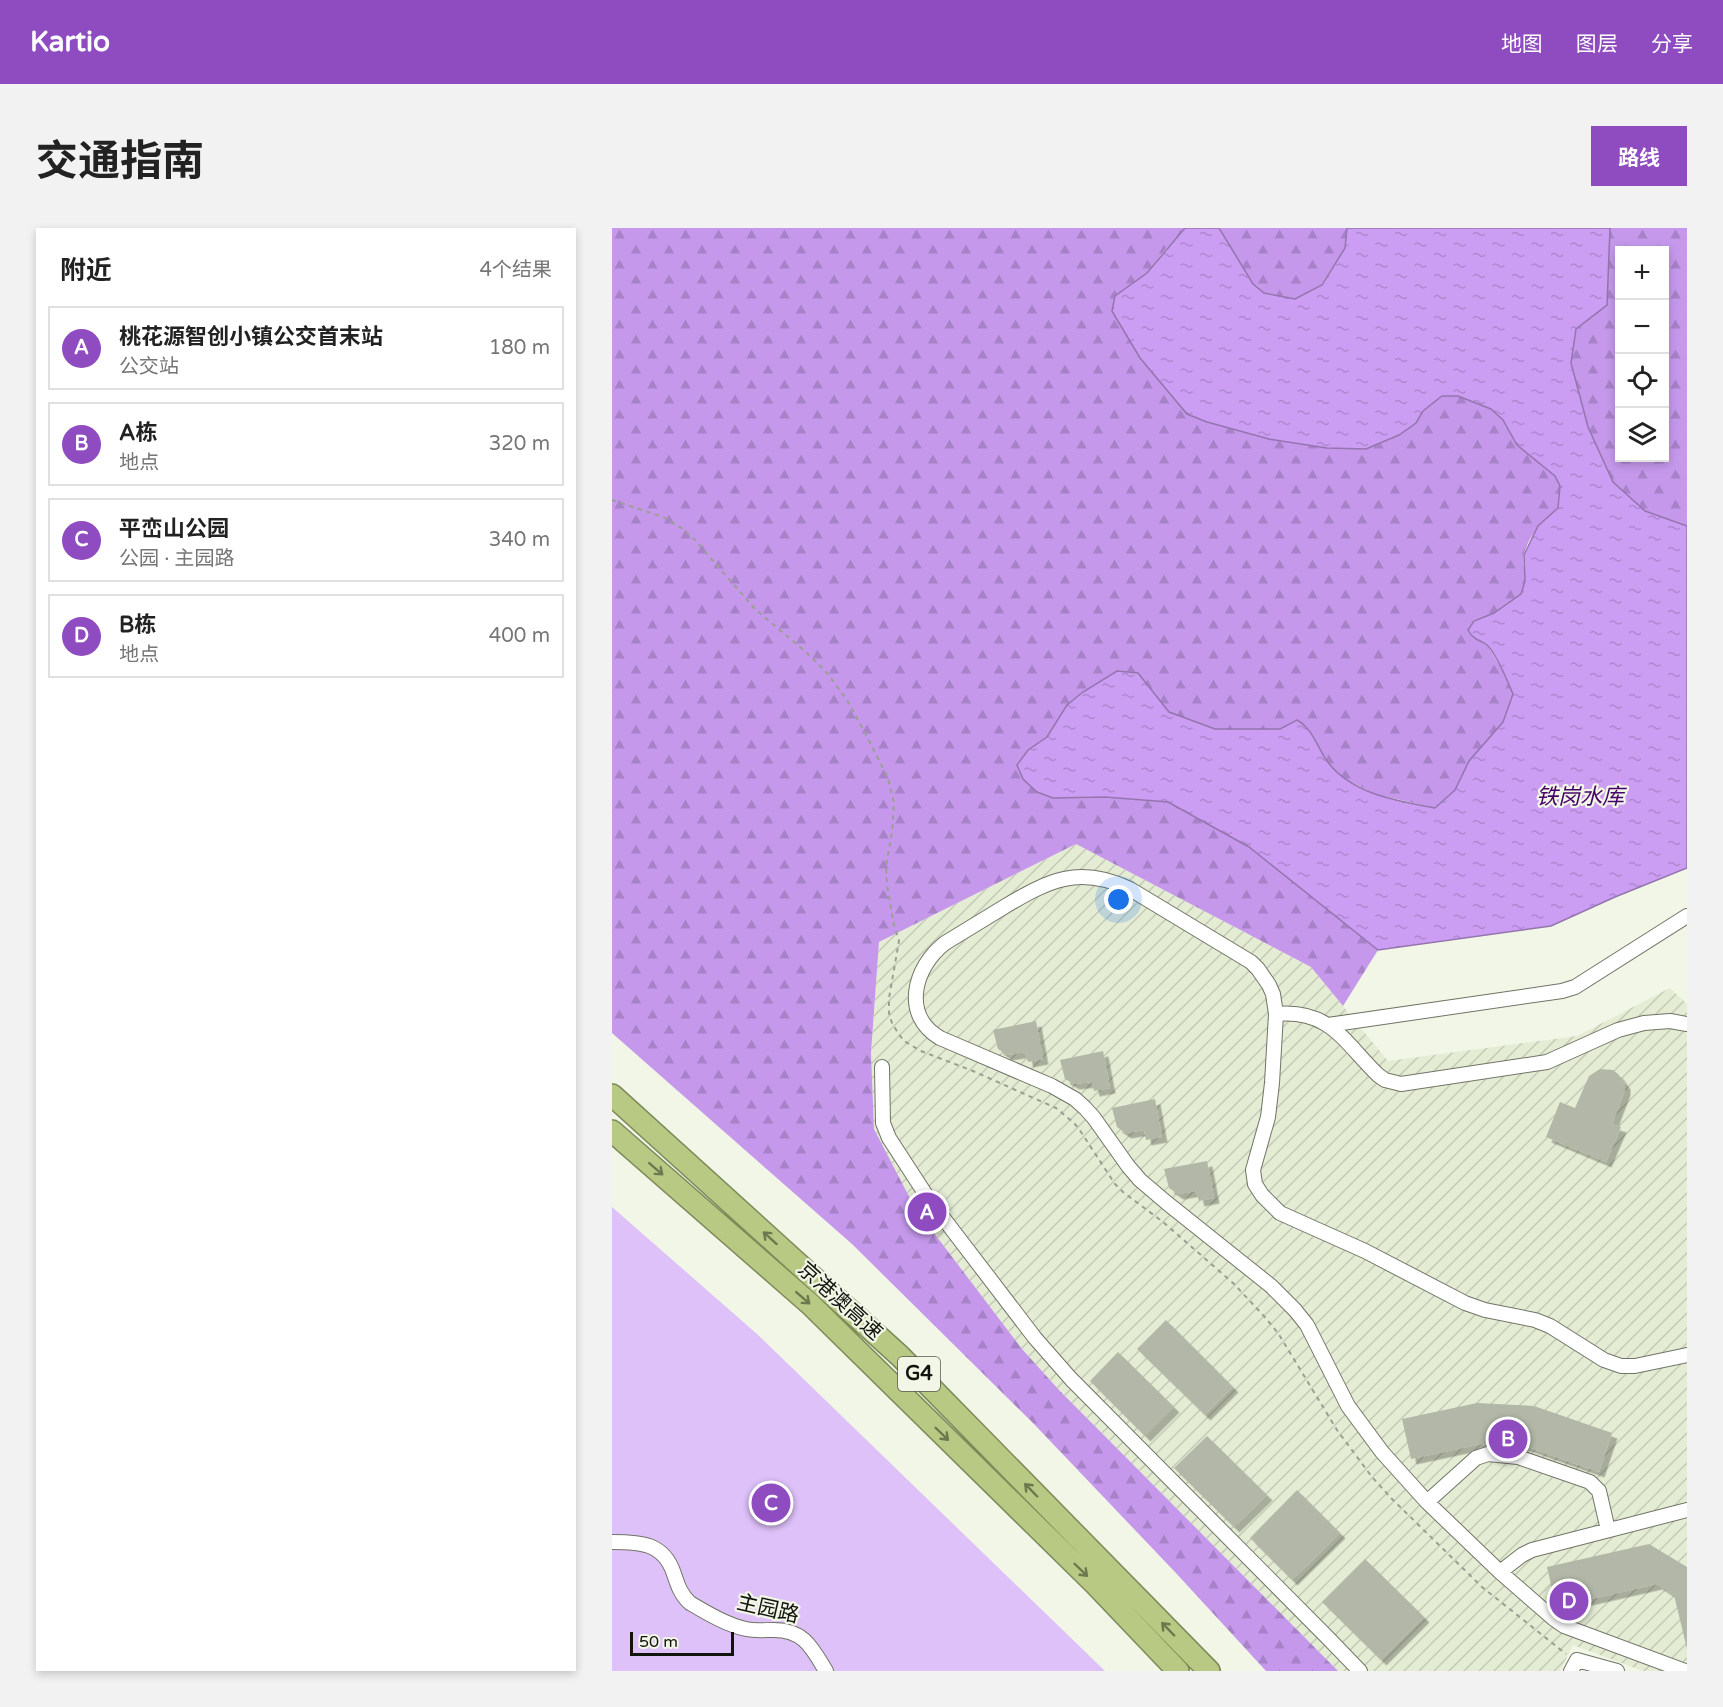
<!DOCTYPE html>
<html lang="zh">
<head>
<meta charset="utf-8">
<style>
  :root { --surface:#fff; --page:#f2f2f2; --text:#222; --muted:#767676; --line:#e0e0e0; --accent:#8f4cc0 }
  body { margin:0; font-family:"Varela Round","Noto Sans SC",sans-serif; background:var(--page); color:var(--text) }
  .controls { position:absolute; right:18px; top:18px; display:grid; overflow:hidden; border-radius:0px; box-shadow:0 3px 9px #0003 }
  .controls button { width:54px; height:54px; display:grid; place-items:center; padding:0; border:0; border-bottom:2px solid var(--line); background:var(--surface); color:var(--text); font:30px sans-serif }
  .scale { position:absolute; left:18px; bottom:15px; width:104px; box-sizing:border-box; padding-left:6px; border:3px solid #12140e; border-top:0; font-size:16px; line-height:21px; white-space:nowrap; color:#12140e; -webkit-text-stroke:4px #f1f6e6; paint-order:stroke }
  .you { position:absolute; left:507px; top:672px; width:21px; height:21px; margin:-15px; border:4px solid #fff; border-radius:50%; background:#1a73e8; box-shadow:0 0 0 9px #1a73e833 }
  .badge { display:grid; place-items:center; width:39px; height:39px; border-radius:50%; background:var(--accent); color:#fff; font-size:20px; font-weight:700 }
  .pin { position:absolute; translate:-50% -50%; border:3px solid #fff; box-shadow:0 2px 6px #0006 }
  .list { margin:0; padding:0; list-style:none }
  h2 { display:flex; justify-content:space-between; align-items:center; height:78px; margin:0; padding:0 24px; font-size:26px }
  h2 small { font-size:20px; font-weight:400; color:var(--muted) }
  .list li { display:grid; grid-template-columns:39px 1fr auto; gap:18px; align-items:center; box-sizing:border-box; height:84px; margin:0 12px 12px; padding:0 12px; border:2px solid var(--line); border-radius:0px }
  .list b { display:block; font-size:22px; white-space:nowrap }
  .list p { margin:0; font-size:20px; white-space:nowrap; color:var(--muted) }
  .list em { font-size:20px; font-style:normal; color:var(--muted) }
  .icon { flex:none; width:33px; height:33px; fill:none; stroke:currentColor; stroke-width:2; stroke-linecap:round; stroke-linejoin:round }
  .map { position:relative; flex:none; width:1075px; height:1443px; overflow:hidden; border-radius:0px }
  header { display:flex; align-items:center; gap:36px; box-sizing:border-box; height:84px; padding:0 30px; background:var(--accent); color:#fff }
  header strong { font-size:28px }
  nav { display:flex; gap:33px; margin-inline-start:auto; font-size:21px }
  .intro { display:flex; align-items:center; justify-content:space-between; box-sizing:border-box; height:144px; padding:0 36px }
  h1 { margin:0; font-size:42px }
  .button { padding:15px 27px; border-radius:0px; background:var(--accent); color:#fff; font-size:21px; font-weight:700 }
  main { display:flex; gap:36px; padding:0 36px }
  aside { flex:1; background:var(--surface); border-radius:0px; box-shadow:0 3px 9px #0003 }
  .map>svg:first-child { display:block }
</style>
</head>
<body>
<header>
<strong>Kartio</strong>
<nav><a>地图</a><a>图层</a><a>分享</a></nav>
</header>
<div class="intro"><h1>交通指南</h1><a class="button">路线</a></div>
<main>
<aside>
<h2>附近<small>4个结果</small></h2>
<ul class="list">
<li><span class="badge">A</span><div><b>桃花源智创小镇公交首末站</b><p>公交站</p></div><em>180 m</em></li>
<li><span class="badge">B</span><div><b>A栋</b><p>地点</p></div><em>320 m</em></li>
<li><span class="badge">C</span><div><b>平峦山公园</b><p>公园 · 主园路</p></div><em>340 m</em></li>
<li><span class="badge">D</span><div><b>B栋</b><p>地点</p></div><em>400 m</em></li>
</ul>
</aside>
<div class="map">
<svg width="1075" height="1443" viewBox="0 0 1075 1443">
  <defs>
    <pattern id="industrial-furrows" width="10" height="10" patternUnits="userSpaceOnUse" patternTransform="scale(1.5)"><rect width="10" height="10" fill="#e5ecd4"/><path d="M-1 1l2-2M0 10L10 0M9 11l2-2" fill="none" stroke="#c3cab5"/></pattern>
    <pattern id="forest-firs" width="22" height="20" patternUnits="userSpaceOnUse" patternTransform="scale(1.5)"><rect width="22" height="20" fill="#c598ec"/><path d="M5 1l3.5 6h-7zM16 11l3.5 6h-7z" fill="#a882c9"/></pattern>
    <pattern id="water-ripples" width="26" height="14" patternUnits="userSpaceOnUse" patternTransform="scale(1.5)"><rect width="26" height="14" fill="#cc9ef3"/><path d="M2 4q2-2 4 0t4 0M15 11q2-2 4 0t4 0" fill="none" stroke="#ae87cf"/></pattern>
    <filter id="shadow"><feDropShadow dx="5.5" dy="5.5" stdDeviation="0" flood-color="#0004"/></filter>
  </defs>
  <rect width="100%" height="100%" fill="#f1f6e6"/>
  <path fill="url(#industrial-furrows)" d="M464 616 699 739 776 833 965 808 1058 760 1075 776V1443H1031L961 1417 948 1443H726L447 1162 410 1121 303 980 262 901 259 825 267 714Z"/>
  <path fill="url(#forest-firs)" fill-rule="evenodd" d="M0 0H582L554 21 535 45 503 68 804 195 811 183 830 168H846L879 181 891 192 905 217 943 248 948 258 946 280C931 293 918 306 912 325 909 338 918 356 908 367 896 379 878 387 863 393L860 409 876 418 889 440 901 465 891 494 857 533 843 562 823 580 763 566 728 549 714 532 694 498 668 501H603L557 484 526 445 455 477 435 509 416 522 405 537 411 551 425 564 441 570 493 569 556 574 637 619 766 722 731 778 699 739 464 616 267 714 259 825 262 901 303 980 410 1121 447 1162 726 1443H654L563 1344 421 1195 240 1016 0 805Z
    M607 0H735L733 20 709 57 683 71 652 65 641 56Z
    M998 0H1075V298L1033 283 1001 254 976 199 959 135 964 101 995 77ZM1008 22H1052V230H1008Z"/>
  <path fill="#dec1f9" d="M0 979 145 1106 493 1443H0Z"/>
  <path fill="url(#water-ripples)" stroke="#9475ae" stroke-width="1.5" d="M573 0H607L641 56 652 65 683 71 710 57 733 20 735 0H998L995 77 964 101 959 135 976 199 1001 254 1033 283 1075 298V640L1003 669 939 698 766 722 637 619 556 574 493 569 441 570 425 564 411 551 405 537 416 522 435 509 455 477 471 464 505 443 526 445 557 484 603 501H668L685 492C701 501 705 519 715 533 739 566 785 573 823 580L843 562 857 533 891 494 901 466C896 454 884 425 875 417 867 411 862 413 856 402L862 393 882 385 909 366 913 353 912 327 926 298 946 280 948 258 943 248 905 217 891 192 879 181 846 168H830L811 183 804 195 787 207 754 221 715 220 657 211 595 194 575 186 528 130 500 83 503 68 535 45Z"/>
  <path fill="#b2b7a7" filter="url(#shadow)" d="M424 793 431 831 416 834 413 824 395 827 386 821 381 802Z
    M491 823 498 860 482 863 480 854 462 856 453 851 448 832Z
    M988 841 1001 842 1006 846 1013 856V862L1000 896 1009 899 994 934 934 909 948 874 963 880 977 848Z
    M543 871 550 909 534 912 532 902 514 905 505 899 500 880Z
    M595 933 602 970 587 973 584 963 566 966 557 960 552 941Z
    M554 1092 621 1159 593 1187 525 1121Z
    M506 1124 562 1179 533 1208 478 1153Z
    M865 1175 922 1178 1000 1205 987 1244 913 1218 869 1216 799 1231 790 1191Z
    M595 1208 655 1267 622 1299 562 1240Z
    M685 1262 728 1305 680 1352 638 1310Z
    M1037 1316 1075 1339V1421L1062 1367 1045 1356 944 1379 935 1339Z
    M753 1331 812 1389 769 1432 710 1374Z"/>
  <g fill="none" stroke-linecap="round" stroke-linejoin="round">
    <g stroke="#707466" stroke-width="16">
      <path id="minor" d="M664 786C718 781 732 814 766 847L773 852 789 856 935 834 1006 802 1032 795 1058 793 1075 796
        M716 797 950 763 963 759 1075 688
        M270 839 271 895 277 910 316 970 423 1110 459 1151 718 1412 748 1443
        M815 1274 864 1230 876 1226 906 1229 978 1254 987 1263 996 1302
        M0 1314C29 1314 52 1315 62 1346 66 1358 69 1367 78 1375 95 1385 115 1397 134 1401 143 1403 153 1402 162 1402 192 1402 200 1420 214 1443
        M888 1344 910 1327 920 1322 1075 1282
        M959 1443 965 1432 1005 1443
        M1073 1443 952 1398 942 1391 888 1344 815 1274 770 1224 736 1178 695 1097 683 1082 659 1058 555 975 528 952 516 938 482 890 473 880 463 871 440 858 328 810C289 787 302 739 333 715 353 703 372 691 392 679 437 652 467 637 518 661L639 734 646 741 657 757 661 766 664 786 660 855 656 889 641 942 643 956 650 967 668 985 753 1023 853 1075 873 1082 923 1092 938 1098 992 1132 1009 1138H1023L1075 1127"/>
    </g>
    <g stroke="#7e8a5a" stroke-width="24">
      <path id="highway" d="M0 867 288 1128 597 1443
        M0 903 198 1076 483 1356 566 1443"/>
    </g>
    <path stroke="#9b9f93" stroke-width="2" stroke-dasharray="4.5 4.5" stroke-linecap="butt" d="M0 272 51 289 71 301 83 312 143 381 194 424 216 446 235 472 252 503 276 550 282 575 280 604 274 638 275 657 282 697 287 713 277 770V785L280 795 286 805 292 813 309 823 361 843 444 880 462 895 467 901 503 956 511 964 551 994 621 1055 651 1087 666 1105 725 1202 760 1249 780 1271 870 1359 954 1426"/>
    <use href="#minor" stroke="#fff" stroke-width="14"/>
    <use href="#highway" stroke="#b8c983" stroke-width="21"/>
  </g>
  <defs><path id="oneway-shaft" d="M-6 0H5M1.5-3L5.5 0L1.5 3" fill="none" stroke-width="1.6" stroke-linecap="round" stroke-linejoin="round" transform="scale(1.5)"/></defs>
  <g stroke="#6d784e">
    <use href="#oneway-shaft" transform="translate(44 941) rotate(41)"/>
    <use href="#oneway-shaft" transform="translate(158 1010) rotate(-138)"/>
    <use href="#oneway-shaft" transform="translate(191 1070) rotate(41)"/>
    <use href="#oneway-shaft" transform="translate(330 1206) rotate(44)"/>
    <use href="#oneway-shaft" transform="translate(419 1262) rotate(-134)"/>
    <use href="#oneway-shaft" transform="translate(469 1342) rotate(44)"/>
    <use href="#oneway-shaft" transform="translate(556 1401) rotate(-134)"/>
  </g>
  <g text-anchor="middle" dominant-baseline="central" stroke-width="4.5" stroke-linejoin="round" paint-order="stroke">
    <rect fill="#f1f6e6" stroke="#55584f" stroke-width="1.5" x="286" y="1129" width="42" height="34" rx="4.5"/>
    <g font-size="20" font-weight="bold" fill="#12140e">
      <text x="307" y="1146">G4</text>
    </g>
    <g font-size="21" fill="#12140e" stroke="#f1f6e6">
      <text transform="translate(228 1073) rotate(42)">京港澳高速</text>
      <text transform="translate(156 1381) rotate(13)">主园路</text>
    </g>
    <g font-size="22" font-style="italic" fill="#450069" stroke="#f1f6e6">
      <text x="968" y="569">铁岗水库</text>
    </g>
  </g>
</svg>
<div class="controls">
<button>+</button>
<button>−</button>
<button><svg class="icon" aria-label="locate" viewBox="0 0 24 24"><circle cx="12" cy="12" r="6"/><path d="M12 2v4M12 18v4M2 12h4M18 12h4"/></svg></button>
<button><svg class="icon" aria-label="layers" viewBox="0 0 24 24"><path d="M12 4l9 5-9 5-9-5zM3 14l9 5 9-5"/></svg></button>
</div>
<div class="scale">50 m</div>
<div class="you"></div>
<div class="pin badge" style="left:315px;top:984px">A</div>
<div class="pin badge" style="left:896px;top:1211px">B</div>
<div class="pin badge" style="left:159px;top:1275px">C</div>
<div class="pin badge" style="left:957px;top:1373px">D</div>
</div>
</main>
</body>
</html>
